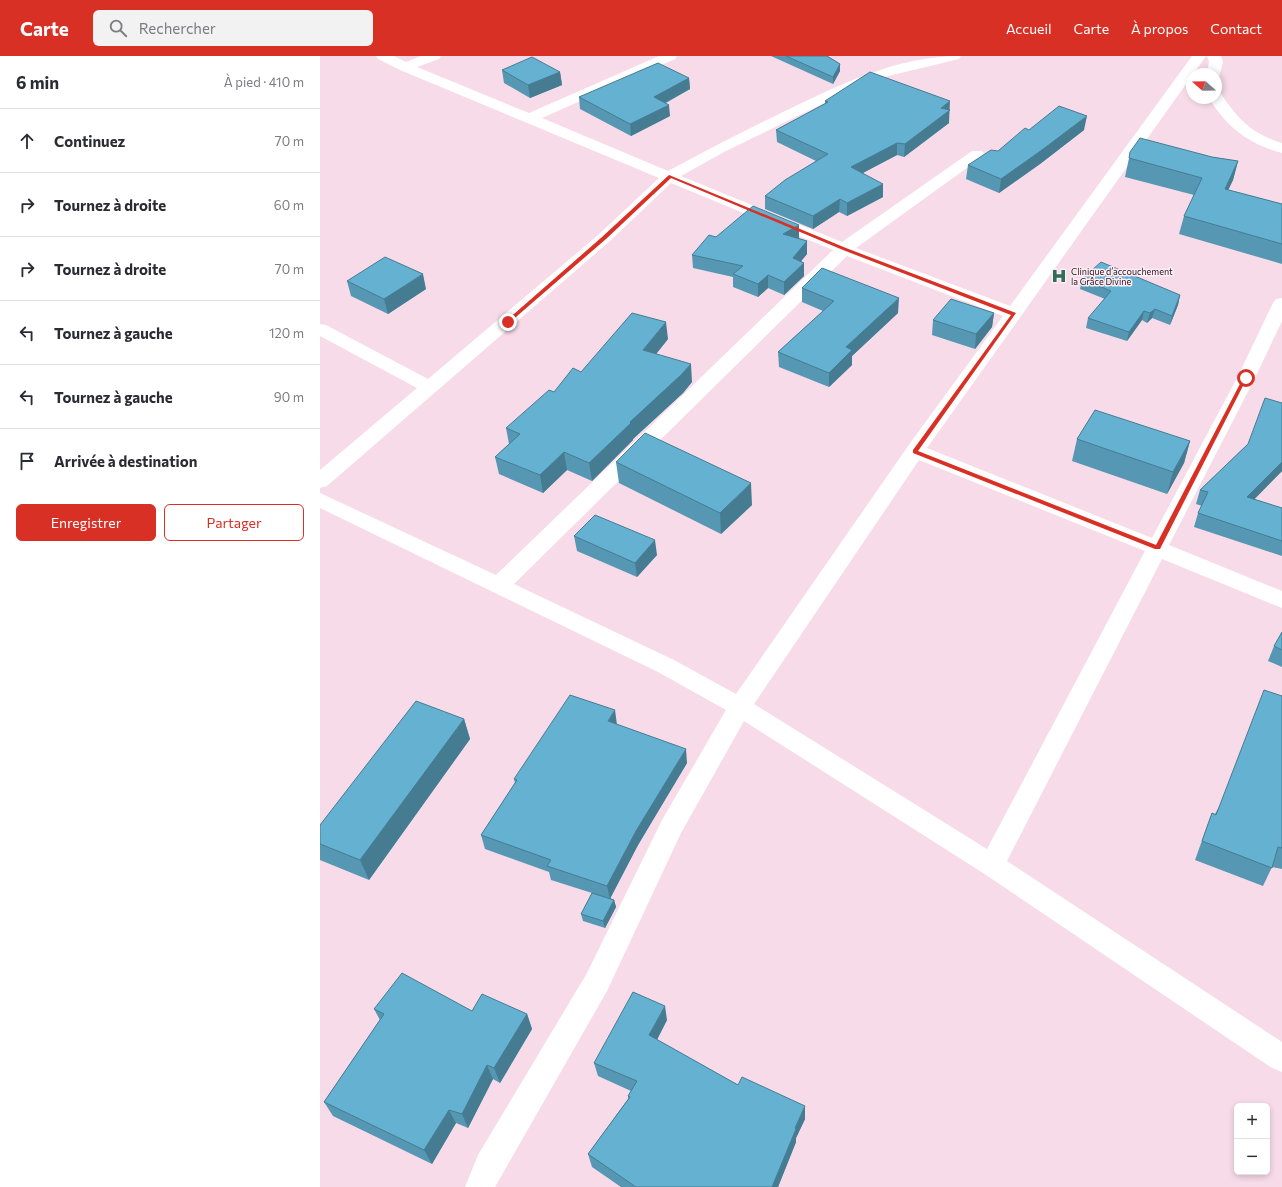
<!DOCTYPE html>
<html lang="fr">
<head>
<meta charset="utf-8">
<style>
  :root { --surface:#fff; --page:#f2f2f3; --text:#2b2b33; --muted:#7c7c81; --line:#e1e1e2; --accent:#d93025 }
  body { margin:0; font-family:Commissioner,sans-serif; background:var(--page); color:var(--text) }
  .controls { position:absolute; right:12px; bottom:12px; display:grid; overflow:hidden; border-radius:6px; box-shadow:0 2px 6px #0003 }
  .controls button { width:36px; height:36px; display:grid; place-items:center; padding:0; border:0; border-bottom:1px solid var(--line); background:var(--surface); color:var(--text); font:20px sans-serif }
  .compass { position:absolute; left:866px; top:12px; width:36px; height:36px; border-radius:50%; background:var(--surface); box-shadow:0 2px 6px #0003; rotate:290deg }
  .stop { position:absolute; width:12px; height:12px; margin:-9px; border:3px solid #d93025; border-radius:50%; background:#fff }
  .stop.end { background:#d93025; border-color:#fff; box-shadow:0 1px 4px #0008 }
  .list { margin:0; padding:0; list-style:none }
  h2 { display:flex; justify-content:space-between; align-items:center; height:52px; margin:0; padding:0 16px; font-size:17px }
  h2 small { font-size:13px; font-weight:400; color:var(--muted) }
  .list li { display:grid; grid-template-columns:26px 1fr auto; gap:12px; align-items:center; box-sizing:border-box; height:64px; padding:0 16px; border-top:1px solid var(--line) }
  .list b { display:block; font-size:15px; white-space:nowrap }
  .list em { font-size:13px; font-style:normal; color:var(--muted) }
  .actions { display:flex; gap:8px; padding:12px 16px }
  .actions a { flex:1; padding:9px 0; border:1px solid var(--accent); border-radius:6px; text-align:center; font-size:14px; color:var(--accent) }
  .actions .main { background:var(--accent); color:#fff }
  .icon { flex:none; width:22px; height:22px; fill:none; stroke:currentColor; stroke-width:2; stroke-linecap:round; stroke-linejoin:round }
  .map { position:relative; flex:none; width:962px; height:1131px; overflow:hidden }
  header { display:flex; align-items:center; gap:24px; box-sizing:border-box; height:56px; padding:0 20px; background:var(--accent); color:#fff }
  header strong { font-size:19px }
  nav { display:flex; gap:22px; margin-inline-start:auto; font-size:14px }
  .search { width:280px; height:36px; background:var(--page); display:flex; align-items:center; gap:10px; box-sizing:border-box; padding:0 14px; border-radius:6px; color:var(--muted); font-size:15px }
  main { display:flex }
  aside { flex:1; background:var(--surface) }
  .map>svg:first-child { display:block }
</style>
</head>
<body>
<header>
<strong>Carte</strong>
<div class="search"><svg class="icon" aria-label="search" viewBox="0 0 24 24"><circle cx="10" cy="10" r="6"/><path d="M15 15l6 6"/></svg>Rechercher</div>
<nav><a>Accueil</a><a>Carte</a><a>À propos</a><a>Contact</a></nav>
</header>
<main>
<aside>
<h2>6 min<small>À pied · 410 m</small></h2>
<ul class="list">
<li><svg class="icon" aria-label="ahead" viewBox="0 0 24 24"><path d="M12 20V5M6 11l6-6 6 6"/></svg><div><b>Continuez</b></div><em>70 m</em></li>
<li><svg class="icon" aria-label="right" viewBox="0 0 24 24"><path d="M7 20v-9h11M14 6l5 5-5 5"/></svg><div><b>Tournez à droite</b></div><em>60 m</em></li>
<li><svg class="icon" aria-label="right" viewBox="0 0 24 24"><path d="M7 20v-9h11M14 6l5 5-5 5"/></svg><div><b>Tournez à droite</b></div><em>70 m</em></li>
<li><svg class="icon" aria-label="left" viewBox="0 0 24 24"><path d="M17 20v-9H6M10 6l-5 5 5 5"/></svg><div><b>Tournez à gauche</b></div><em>120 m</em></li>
<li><svg class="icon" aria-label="left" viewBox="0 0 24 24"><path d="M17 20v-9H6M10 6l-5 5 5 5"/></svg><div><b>Tournez à gauche</b></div><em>90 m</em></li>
<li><svg class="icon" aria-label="arrive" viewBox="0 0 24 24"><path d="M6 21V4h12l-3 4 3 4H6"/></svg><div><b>Arrivée à destination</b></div></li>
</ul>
<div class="actions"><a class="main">Enregistrer</a><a>Partager</a></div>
</aside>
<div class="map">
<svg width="962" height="1131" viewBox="0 0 962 1131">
  <rect width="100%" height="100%" fill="#f7dbe8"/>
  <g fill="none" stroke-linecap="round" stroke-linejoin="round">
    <path fill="#fff" fill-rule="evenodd" d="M56 0H74L86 6 101 0H121L119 3 97 11 209 57 339 0H357L355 3 222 62 348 115C387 94 426 74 465 55 521 28 577 0 641 0L639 3 560 22 537 31 404 96 361 120 522 186 652 95H662L665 98 662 101 536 192 690 250 872 0H886L607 392 832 482 917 322 953 247 956 243 962 242V265L935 322 849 489 962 535V552L842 503 687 805 962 986V1016L952 1012 663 817 424 665 361 777 287 935 175 1131H145L158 1099 267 917 342 764 406 654 338 616 0 452V437L176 519 513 194 351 127 290 185 7 430 0 432V414L97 332 0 280V268L6 269 108 323 278 179 339 122 80 14 58 3ZM527 200 683 260 588 390 416 638 354 604 194 528ZM599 404 825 495 667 793 434 648Z
      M887 0H901L903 6 899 21 896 22V18H887L889 6Z
      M896 37 901 38C918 63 932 78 962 87V97C929 88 907 72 889 42H896Z"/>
  </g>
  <path fill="#5698b4" d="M451 0H507L520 8V15L513 28Z
    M182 14 240 16 242 29 210 42 184 27Z
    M369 22 370 33 346 47 350 60 311 80 260 53 259 41Z
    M505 45 629 54V67L584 101 577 99 543 117 563 141 527 160 519 156 493 173 445 153V140L496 105 457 86 456 74 505 48Z
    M709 74H764L720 108 679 137 646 123 648 109 678 95Z
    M892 101 918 105 913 124 908 134 962 148V208L859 178 864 160 874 139 805 121 809 102Z
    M479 169V182H478L487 185V198L481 205 484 207V220L464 239 448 232 438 241 413 231V221L373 212 372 199 396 181Z
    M762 223 860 239 858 249 850 269 832 262 827 267 822 264 807 285 766 272 768 262 785 243 760 233Z
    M27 225 106 233 68 258 31 240Z
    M482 232 578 257 532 300V309L509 331 459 311 458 296 503 255 482 246Z
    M674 257 672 271 655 293 612 279 613 264Z
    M348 283 336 298 372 326 363 337 313 383V384L272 425 247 414 223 437 179 418 175 401 189 388 186 372 261 316Z
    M962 347V415L934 443 962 452V500L874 471 878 457 882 450 876 448 880 434 928 388Z
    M757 383 870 385 864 407 847 438 752 405Z
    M296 406 432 449 401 478 299 427Z
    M254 480 337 499 317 521 257 495Z
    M962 576V611L948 605 954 590Z
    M962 640V813L952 811 943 830 875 804 885 776 892 757 895 758Z
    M144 663 150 683 49 824 0 804V769Z
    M297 669 367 707 318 789 290 842 294 844 296 851 285 872 263 865 261 858 272 837 231 824 229 816 165 793 161 779 195 727 194 723Z
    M54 953 152 955 207 958 212 973 180 1027 173 1023 148 1072 136 1067 112 1108 13 1060 4 1046 60 964Z
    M347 964 337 984 418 1029 485 1063 476 1082V1086L458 1131H301L272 1111 268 1098 308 1043V1040L311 1035 278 1020 274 1007Z"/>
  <path fill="#467c92" d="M520 8V15L513 28V21Z
    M240 16 242 29 210 42 208 29Z
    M369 22 370 33 335 52 334 41Z
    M630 45 629 67 584 101 585 88 621 52Z
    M349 49 350 60 311 80 310 68Z
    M767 60 764 74 720 108 679 137 681 123Z
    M577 87V99L531 123V111Z
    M918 105 913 124 900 151 905 133Z
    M563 128V141L527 160V147Z
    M520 143 519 156 493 173V160Z
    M479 169V182L463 191V178Z
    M487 185V198L473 215V202Z
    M484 207V220L464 239V226Z
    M103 218 106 233 68 258 64 243Z
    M448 219V232L438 241V228Z
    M860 239 858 249 850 269 852 260Z
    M579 242 578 257 532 300V309L509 331V317L526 291Z
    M835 253 832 262 827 267 830 257Z
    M824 255 822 264 807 285 809 276Z
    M674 257 672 271 655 293 656 278Z
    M346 266 348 283 325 312 323 294Z
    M371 308 372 326 363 337 313 383V384L272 425 269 407 310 366Z
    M870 385 864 407 847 438 853 416Z
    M244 396 247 414 223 437 220 419Z
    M962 406V415L923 455 927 441Z
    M431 427 432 449 401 478 400 457Z
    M335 484 337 499 317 521 315 507Z
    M295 654 297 669 288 665Z
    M144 663 150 683 49 824 40 804Z
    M366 693 367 707 318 789 290 843 287 830 316 775Z
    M294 844 296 851 285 872 283 865Z
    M345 950 347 964 332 993 329 979Z
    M207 958 212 973 180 1027 174 1012Z
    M167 1009 173 1023 148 1072 142 1058Z
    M485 1050V1063L476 1082V1086L458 1131H452L475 1072Z
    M129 1054 136 1067 112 1108 104 1094Z"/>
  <path fill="#64b1d1" stroke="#467c92" d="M466 0H507L520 8 513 21Z
    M212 1 240 16 208 29 182 14Z
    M338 7 369 22 334 41 349 49 310 68 259 41Z
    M550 16 630 45 621 52 630 54 585 88 577 87 531 111 563 128 527 147 520 143 493 160 445 140 465 124 508 98 456 74 508 46 505 45Z
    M739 50 767 60 722 94 681 123 648 109 671 94 678 95 705 72 709 74Z
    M820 82 892 101 918 105 905 133 962 148V188L864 160 882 122 809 102 810 96Z
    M433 150 479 169 463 178 487 185 473 202 484 207 464 226 448 219 438 228 413 218 423 210 372 199 389 179 396 181Z
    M65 201 103 218 64 243 27 225Z
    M781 206 860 239 852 260 835 253 830 257 824 255 809 276 768 262 791 235 762 223Z
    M502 212 579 242 526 291 532 294 509 317 458 296 514 245 482 232Z
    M631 243 674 257 656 278 613 264Z
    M312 257 346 266 323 294 371 308 361 319 310 366 311 367 269 407 244 396 220 419 175 401 200 378 186 372 229 334 234 336 253 312 261 316Z
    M945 342 962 347V406L927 441 962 452V485L878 457 888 436 880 434 928 388Z
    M775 354 870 385 853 416 757 383Z
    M325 377 431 427 400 457 296 406Z
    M275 459 335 484 315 507 254 480Z
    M962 576V594L954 590Z
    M944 634 962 640V792L958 791 952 812 882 785 892 757 896 759Z
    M250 639 295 654 288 665 366 693 316 775 287 830 227 810 231 804 161 779 197 724 194 723Z
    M96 645 144 663 40 804 0 788V769Z
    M272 837 294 844 283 865 261 858Z
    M82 917 152 955 162 938 207 958 174 1012 167 1009 142 1058 129 1054 104 1094 4 1046 64 958 54 953Z
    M313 936 345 950 329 979 418 1029 422 1021 485 1050 475 1072 476 1073 452 1131H316L268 1098 310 1041 308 1040 317 1025 274 1007Z"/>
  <path fill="#d93025" d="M349 119 526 192 696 257 598 395 836 489 923 322 928 320 840 493H835L593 397V394L691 259 523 194 351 122 286 183 189 267H186V265L282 181Z"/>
  <defs>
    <g id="hospital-bare" transform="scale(1.2)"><path d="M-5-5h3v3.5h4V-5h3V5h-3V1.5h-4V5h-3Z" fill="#306c57" stroke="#fbedf3" stroke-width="2.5" paint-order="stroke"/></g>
  </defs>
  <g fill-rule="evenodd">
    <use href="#hospital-bare" x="739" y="220"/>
  </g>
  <g text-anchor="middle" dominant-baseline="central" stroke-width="3" stroke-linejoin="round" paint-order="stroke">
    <g font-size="9" fill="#2a121f" stroke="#fbedf3" text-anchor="start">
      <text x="751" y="215">Clinique d’accouchement<tspan x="751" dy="10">la Grâce Divine</tspan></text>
    </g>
  </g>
</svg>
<div class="controls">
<button>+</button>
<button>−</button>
</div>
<svg class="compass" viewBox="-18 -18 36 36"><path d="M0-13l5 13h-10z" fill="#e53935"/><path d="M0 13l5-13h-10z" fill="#7c7c81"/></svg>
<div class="stop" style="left:926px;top:322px"></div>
<div class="stop end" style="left:188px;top:266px"></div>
</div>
</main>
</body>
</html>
